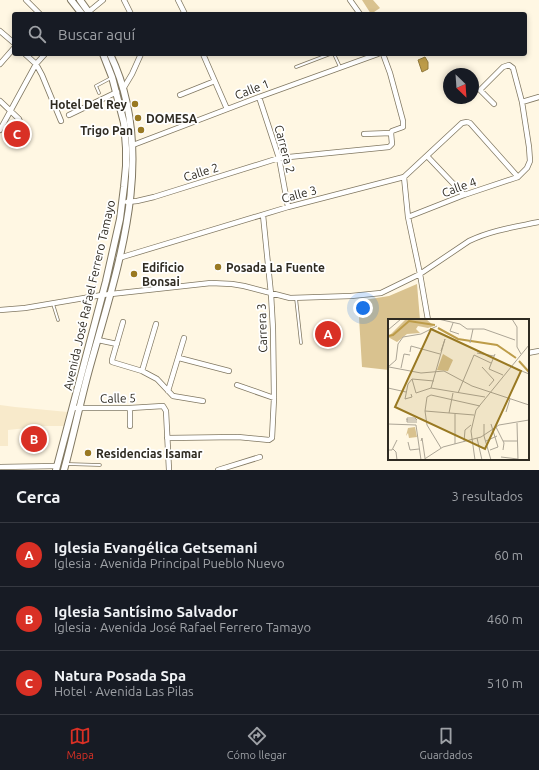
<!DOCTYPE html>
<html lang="es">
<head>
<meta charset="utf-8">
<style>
  :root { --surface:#171b24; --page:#20242c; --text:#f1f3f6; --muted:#9ea1a6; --line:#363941; --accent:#d93025 }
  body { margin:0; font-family:Ubuntu,sans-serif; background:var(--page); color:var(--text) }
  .compass { position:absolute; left:443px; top:68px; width:36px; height:36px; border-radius:50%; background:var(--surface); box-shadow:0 2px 6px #0003; rotate:155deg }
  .you { position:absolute; left:363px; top:308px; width:14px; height:14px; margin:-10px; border:3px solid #fff; border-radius:50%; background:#1a73e8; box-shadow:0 0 0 6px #1a73e833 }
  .badge { display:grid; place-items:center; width:26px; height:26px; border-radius:50%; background:var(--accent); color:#fff; font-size:13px; font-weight:700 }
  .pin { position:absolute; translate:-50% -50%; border:2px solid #fff; box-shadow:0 1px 4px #0006 }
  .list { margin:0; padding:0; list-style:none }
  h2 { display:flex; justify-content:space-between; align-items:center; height:52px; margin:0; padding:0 16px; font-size:17px }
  h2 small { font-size:13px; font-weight:400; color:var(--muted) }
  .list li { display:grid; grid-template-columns:26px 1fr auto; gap:12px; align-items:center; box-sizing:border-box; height:64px; padding:0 16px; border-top:1px solid var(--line) }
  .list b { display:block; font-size:15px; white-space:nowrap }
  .list p { margin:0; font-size:13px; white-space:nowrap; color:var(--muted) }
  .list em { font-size:13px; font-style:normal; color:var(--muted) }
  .icon { flex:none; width:22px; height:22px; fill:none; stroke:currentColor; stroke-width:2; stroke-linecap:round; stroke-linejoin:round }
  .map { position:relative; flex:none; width:539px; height:470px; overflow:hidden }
  .search { position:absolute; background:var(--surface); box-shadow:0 2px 6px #0003; left:12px; right:12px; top:12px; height:44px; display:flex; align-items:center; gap:10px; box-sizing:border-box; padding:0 14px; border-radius:4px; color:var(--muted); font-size:15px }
  .sheet { height:244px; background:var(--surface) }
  nav { display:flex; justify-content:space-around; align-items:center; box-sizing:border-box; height:56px; border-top:1px solid var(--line); background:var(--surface); font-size:11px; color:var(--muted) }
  nav a { display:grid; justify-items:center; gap:2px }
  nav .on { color:var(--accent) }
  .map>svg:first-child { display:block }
</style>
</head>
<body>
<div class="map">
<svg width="539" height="470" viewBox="0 0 539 470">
  <rect width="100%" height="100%" fill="#fff7e3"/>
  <path fill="#f8eacb" d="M0 405 15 407 68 412 64 426H45L8 430V446H0Z"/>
  <path fill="#d9c28f" d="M362 0H373L380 8 371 14Z
    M417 284 420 320H389V370L362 367 358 301 389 296Z"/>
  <path fill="#bd9c49" stroke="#927a3d" d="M425 57 428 62V69L422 72 418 60Z"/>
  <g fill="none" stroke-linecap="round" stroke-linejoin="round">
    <g stroke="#817862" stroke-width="3.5">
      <path id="lane" d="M334 54 340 67
        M296 67 330 54
        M99 93 96 86 111 78
        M296 298 301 343
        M53 304 58 320
        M67 464 100 465"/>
    </g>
    <g stroke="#817862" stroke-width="6">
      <path id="street" d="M26 0 40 14
        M124 0 131 14
        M178 0 185 14
        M350 0 360 14
        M86 14 103 0
        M0 31 14 43
        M25 54 36 64 42 75 61 121
        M203 54 227 109
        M0 64 14 48
        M123 89 132 74 141 54
        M180 95 215 81
        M259 97 279 158 288 207
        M0 101 19 119 27 138
        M522 102 539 97
        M69 115 117 92
        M0 130 36 64 45 54
        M364 134 391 133
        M133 145 259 97 378 54
        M427 156 464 195
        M404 177 408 217 420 274 428 320
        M127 202 137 201 154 197 279 158 389 147 392 144 391 133 392 131 403 127V121L390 73 383 54
        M408 217 464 195 518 177 527 168 530 161 529 147 522 102 513 68 509 65 503 67 480 90 494 104
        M119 258 288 207 404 177 462 123 467 122 470 123 518 177
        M0 310 25 308 102 295 211 283 232 284 244 286 290 298 351 296 381 293 420 274 469 241C492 230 515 227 539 222
        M123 322 112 360V362L142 371 157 379 173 396 203 401
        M98 340 117 344
        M528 353 539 351
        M179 358 229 371
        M142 371 156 324
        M237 385 274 398
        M168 391 184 338
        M76 408H130L163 406 166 411 169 470
        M130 408V426
        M167 438 238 437 269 440 272 438 274 398 273 329 271 294 263 215
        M0 467 57 466
        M218 470 260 457"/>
    </g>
    <g stroke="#817862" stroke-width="8">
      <path id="secondary" d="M71 0 82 14
        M80 0 90 14
        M56 470 106 281 120 219 124 187 126 166V148L124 123 112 77 103 54
        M64 470C73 437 80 403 89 370 117 269 159 155 110 54"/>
    </g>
    <use href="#lane" stroke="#fff" stroke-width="2"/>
    <use href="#street" stroke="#fff" stroke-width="4.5"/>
    <use href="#secondary" stroke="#fff" stroke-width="6"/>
  </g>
  <g fill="#997922" stroke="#fff" stroke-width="1.5">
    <circle cx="135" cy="104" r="4"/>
    <circle cx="138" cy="118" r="4"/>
    <circle cx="141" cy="130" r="4"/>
    <circle cx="218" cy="267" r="4"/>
    <circle cx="134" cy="274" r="4"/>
    <circle cx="88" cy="453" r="4"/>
  </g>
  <g text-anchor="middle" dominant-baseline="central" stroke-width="3.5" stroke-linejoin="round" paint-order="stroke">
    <g font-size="12" fill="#2f2b22" stroke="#fff">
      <text transform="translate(252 89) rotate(-21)">Calle 1</text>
      <text transform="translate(285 149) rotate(75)">Carrera 2</text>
      <text transform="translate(201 172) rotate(-17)">Calle 2</text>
      <text transform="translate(459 187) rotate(-20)">Calle 4</text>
      <text transform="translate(299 194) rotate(-15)">Calle 3</text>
      <text transform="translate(89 295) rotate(-77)">Avenida José Rafael Ferrero Tamayo</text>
      <text transform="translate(262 328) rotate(-92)">Carrera 3</text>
      <text transform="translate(118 398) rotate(-1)">Calle 5</text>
    </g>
    <g font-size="12" font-weight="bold" fill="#2f2b22" stroke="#fff" text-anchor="start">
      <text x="127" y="104" text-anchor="end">Hotel Del Rey</text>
      <text x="146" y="118">DOMESA</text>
      <text x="133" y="130" text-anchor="end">Trigo Pan</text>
      <text x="142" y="267">Edificio<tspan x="142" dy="14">Bonsai</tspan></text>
      <text x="226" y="267">Posada La Fuente</text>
      <text x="96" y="453">Residencias Isamar</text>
    </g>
  </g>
  <g transform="translate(388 319)">
    <rect width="141" height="141" fill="#fff7e3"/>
    <path d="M18 0H38L46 7 40 9 30 7 28 10 32 14 19 15 9 23 0 18ZM55 35 65 41 60 52 49 51ZM27 108 29 118 21 119 20 114 18 117 20 109Z" fill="#d9c28f"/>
    <path fill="none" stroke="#bd9c49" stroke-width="2" d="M50 9 70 20 109 26 128 39M0 17 5 16 21 2 47 6M131 42 141 53"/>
    <path fill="none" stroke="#aca596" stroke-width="1" d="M50 0 72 5 79 10H96L127 21M124 0 129 8V28L133 35M65 4 62 12 71 15M0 11 13 0M82 24 85 10M53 32 57 20M22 33 23 27 52 35M89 34 106 37M107 35 101 50 115 56M0 48 8 41 10 25 15 18 33 15 49 7M1 48 33 54 56 52 84 67 141 86M94 48 106 61 101 67M124 48 141 55M13 49 16 35 22 36M24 60 28 74 43 69 97 78M24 60 46 62M0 69 18 73M43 69 57 20M70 74 86 36 103 44M23 75 24 78 17 80 20 65 24 60M37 92 86 96M118 93 122 80M61 94 65 74M19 99H27L29 101H19ZM19 100V103H29M129 104 130 141M0 105 28 106 33 141M96 105V117L103 141M108 108 116 124 115 131M89 119 94 141M33 122 34 119 37 139M98 122 109 117M115 122H130M20 123 22 131 31 130M76 123 77 111 83 106M67 125V95M53 129 39 106 37 92 39 78 43 76 92 87M5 130 8 133 9 141M0 131H4L9 121M102 131 110 128 103 105M113 138 130 140M35 141 55 128 93 118 111 106 141 101M87 141 83 112 88 91 141 26"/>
    <path fill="#997922" fill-opacity="0.15" stroke="#997922" stroke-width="2" d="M43 10 133 52 97 130 7 88Z"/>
    <rect width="141" height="141" fill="none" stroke="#2f2b22" stroke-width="2"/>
  </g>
</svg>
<svg class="compass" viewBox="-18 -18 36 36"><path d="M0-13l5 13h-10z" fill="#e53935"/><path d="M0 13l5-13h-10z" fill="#9ea1a6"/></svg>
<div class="you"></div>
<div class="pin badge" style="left:328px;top:334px">A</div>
<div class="pin badge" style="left:34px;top:439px">B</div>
<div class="pin badge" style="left:17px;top:134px">C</div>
<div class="search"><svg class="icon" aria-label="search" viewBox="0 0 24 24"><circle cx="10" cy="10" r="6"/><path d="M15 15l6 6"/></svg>Buscar aquí</div>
</div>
<section class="sheet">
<h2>Cerca<small>3 resultados</small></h2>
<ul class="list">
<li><span class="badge">A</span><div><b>Iglesia Evangélica Getsemani</b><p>Iglesia · Avenida Principal Pueblo Nuevo</p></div><em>60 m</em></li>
<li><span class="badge">B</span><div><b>Iglesia Santísimo Salvador</b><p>Iglesia · Avenida José Rafael Ferrero Tamayo</p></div><em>460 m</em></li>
<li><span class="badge">C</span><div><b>Natura Posada Spa</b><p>Hotel · Avenida Las Pilas</p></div><em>510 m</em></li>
</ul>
</section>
<nav>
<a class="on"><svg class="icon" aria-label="map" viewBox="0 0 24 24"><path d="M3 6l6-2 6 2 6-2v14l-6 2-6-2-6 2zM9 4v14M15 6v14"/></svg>Mapa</a>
<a><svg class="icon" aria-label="directions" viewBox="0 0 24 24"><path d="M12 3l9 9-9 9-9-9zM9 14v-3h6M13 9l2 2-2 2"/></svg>Cómo llegar</a>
<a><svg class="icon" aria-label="saved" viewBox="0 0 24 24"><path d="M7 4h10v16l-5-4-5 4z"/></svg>Guardados</a>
</nav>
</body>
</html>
